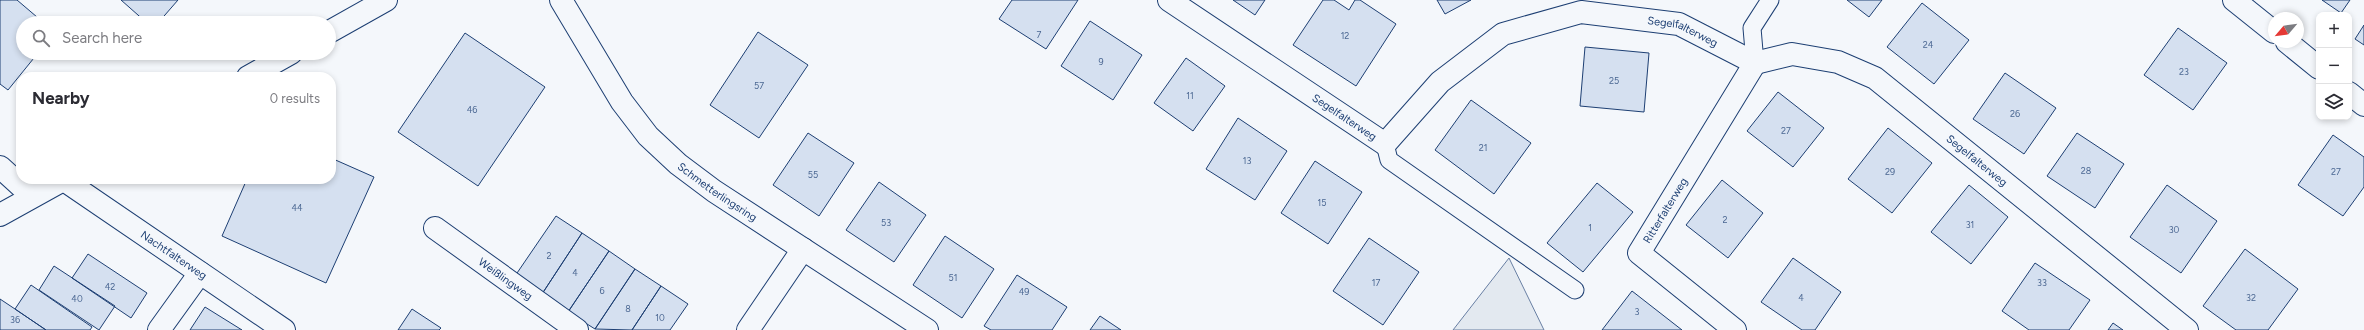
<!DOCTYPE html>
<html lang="en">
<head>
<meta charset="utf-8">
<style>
  :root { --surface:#fff; --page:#f2f2f3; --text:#2b2b33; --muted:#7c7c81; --line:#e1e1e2 }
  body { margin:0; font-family:Figtree,sans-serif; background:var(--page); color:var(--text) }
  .controls { position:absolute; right:12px; top:12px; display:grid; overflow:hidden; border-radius:8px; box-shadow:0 2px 6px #0003 }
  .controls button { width:36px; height:36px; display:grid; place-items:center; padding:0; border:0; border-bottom:1px solid var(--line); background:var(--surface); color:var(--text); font:20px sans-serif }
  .compass { position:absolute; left:2268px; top:12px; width:36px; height:36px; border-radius:50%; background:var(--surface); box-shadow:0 2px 6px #0003; rotate:241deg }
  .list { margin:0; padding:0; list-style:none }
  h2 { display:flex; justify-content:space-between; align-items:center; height:52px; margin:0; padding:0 16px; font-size:17px }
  h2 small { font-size:13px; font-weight:400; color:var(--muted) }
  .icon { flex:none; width:22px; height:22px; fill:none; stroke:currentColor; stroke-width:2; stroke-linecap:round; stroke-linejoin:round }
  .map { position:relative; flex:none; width:2364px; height:330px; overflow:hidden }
  .search { position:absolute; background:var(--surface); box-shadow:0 2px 6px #0003; left:16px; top:16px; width:320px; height:44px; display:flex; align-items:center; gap:10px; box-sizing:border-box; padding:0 14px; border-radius:22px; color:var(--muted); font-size:15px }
  .panel { position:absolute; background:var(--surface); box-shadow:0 2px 6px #0003; left:16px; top:72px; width:320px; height:112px; border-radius:16px }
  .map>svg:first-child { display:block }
</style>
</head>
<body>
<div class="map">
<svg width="2364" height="330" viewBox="0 0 2364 330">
  <rect width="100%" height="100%" fill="#f4f7fb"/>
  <path fill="#e3e9f0" stroke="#687fa3" d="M1509 258 1544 330H1453Z"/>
  <path fill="#d5e0f0" stroke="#1d3f73" d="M0 0H17L44 23H23V53H38L8 90 0 84Z
    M121 0H178L158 23H147Z
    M1012 0H1078L1046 49 999 19Z
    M1233 0H1265L1255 15Z
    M1323 0H1334L1349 10 1355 0H1360L1396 24 1356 86 1293 45Z
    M1437 0H1471L1445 14Z
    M1847 0H1882L1869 17Z
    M2322 0H2350L2341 13Z
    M1922 3 1969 40 1934 84 1887 47Z
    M1090 21 1142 55 1113 100 1061 66Z
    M2364 25V45L2355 39Z
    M2178 28 2227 63 2193 110 2144 75Z
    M758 32 808 65 759 138 710 105Z
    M465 33 545 87 478 186 398 132Z
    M1585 47 1649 53 1644 112 1580 106Z
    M1186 58 1225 86 1193 131 1154 103Z
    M2005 73 2056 108 2024 154 1973 119Z
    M1778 92 1824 128 1793 167 1747 131Z
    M1471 100 1531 143 1494 194 1435 150Z
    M1238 118 1287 151 1255 200 1206 169Z
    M1888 128 1932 163 1892 213 1848 179Z
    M808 133 854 163 819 216 773 185Z
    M2077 133 2124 164 2095 208 2047 176Z
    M2333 135 2364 157V187L2343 216 2298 185Z
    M331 158 374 177 326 283 222 236 247 179H331Z
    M1315 161 1362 192 1328 244 1281 213Z
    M1722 180 1763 213 1728 258 1686 225Z
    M879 182 926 215 894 262 846 230Z
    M1597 183 1633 212 1583 272 1547 243Z
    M1969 185 2008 217 1971 264 1931 232Z
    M2167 185 2217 221 2181 273 2130 237Z
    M556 216 582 233 542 294 515 276Z
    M582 233 609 251 568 312 542 294Z
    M945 236 994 269 962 318 913 285Z
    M1369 238 1419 272 1383 325 1333 291Z
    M2245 249 2298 289 2268 330H2236L2203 306Z
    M609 251 635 269 595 329 568 312Z
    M88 254 147 293 131 318 72 278Z
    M1793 258 1841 292 1815 330H1802L1761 302Z
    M2035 263 2090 300 2069 330H2029L2002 311Z
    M54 266 115 306 99 330 39 290Z
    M635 269 661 286 632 330 595 329Z
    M1017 275 1067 307 1052 330H991L984 326Z
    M31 285 92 327 90 330H46L15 309Z
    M661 286 688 304 670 330H632Z
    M1632 291 1682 330H1602Z
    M0 299 15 309 46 330H0Z
    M205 307 242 330H190Z
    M412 309 441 328 439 330H398Z
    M1100 316 1121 330H1090Z
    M2113 323 2123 330H2108Z"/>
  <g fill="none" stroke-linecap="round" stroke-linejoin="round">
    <g stroke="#1d3f73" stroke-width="19">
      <path id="lane" d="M1755 63 1752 28 1770 0
        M1385 144 1389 160 1575 290"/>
    </g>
    <g stroke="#1d3f73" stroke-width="24">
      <g id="street">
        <path id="s1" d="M561 0 622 102 648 136 678 164 714 191 927 330"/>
        <path id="s2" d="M1169 0 1385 144 1440 82 1503 34 1581 12 1679 24 1755 63 1792 54 1838 62 1875 78 2187 330"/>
        <path d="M2234 0 2274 32"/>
        <path d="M329 32 386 0"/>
        <path d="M2287 42 2319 68"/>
        <path d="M248 77 291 53"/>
        <path d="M2349 93 2364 105"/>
        <path d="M0 167 32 196"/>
        <path id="s3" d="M64 180 284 330"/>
        <path d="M0 215 65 179"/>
        <path id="s4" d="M435 228 577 330"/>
        <path d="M159 330 200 273"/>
        <path d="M748 330 803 249"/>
        <path id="s5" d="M1735 330 1639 253 1755 63"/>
      </g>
    </g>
    <use href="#lane" stroke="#f4f7fb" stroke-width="17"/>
    <use href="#street" stroke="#f4f7fb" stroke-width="22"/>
  </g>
  <g text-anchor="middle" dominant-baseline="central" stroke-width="3" stroke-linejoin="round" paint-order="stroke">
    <g font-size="9" fill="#4b6792">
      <text x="1039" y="34">7</text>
      <text x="1345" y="35">12</text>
      <text x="1928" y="44">24</text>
      <text x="1101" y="61">9</text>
      <text x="2184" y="71">23</text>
      <text x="1614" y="80">25</text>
      <text x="759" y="85">57</text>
      <text x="1190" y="95">11</text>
      <text x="472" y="109">46</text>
      <text x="2015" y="113">26</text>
      <text x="1786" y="130">27</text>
      <text x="1483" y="147">21</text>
      <text x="1247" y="160">13</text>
      <text x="2086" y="170">28</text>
      <text x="1890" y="171">29</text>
      <text x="2336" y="171">27</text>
      <text x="813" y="174">55</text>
      <text x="1322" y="202">15</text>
      <text x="297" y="207">44</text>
      <text x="1725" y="219">2</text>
      <text x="886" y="222">53</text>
      <text x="1970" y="224">31</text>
      <text x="1590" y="227">1</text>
      <text x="2174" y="229">30</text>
      <text x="549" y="255">2</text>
      <text x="575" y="272">4</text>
      <text x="953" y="277">51</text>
      <text x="1376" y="282">17</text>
      <text x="2042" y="282">33</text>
      <text x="110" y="286">42</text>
      <text x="602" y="290">6</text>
      <text x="1024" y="291">49</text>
      <text x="1801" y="297">4</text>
      <text x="2251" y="297">32</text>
      <text x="77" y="298">40</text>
      <text x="628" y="308">8</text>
      <text x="1637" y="311">3</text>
      <text x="660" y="317">10</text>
      <text x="15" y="319">36</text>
    </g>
    <g font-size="11" fill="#1d3f73" stroke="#f4f7fb">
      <text stroke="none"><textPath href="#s2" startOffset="607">Segelfalterweg</textPath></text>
      <text stroke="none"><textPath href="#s2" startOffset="211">Segelfalterweg</textPath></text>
      <text stroke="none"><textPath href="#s2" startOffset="943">Segelfalterweg</textPath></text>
      <text stroke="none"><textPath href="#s1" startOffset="251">Schmetterlingsring</textPath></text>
      <text stroke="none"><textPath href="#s5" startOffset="173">Ritterfalterweg</textPath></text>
      <text stroke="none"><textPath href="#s3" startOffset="133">Nachtfalterweg</textPath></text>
      <text stroke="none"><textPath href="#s4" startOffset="87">Weißlingweg</textPath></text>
    </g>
  </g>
</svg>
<div class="controls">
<button>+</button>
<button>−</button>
<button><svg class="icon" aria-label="layers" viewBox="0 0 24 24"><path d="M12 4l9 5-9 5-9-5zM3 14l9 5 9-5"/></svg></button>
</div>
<svg class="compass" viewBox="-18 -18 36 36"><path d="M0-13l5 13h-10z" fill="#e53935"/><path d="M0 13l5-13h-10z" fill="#7c7c81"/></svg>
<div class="search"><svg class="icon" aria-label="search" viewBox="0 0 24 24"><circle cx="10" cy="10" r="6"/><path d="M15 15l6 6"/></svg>Search here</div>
<section class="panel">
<h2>Nearby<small>0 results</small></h2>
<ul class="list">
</ul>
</section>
</div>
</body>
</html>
